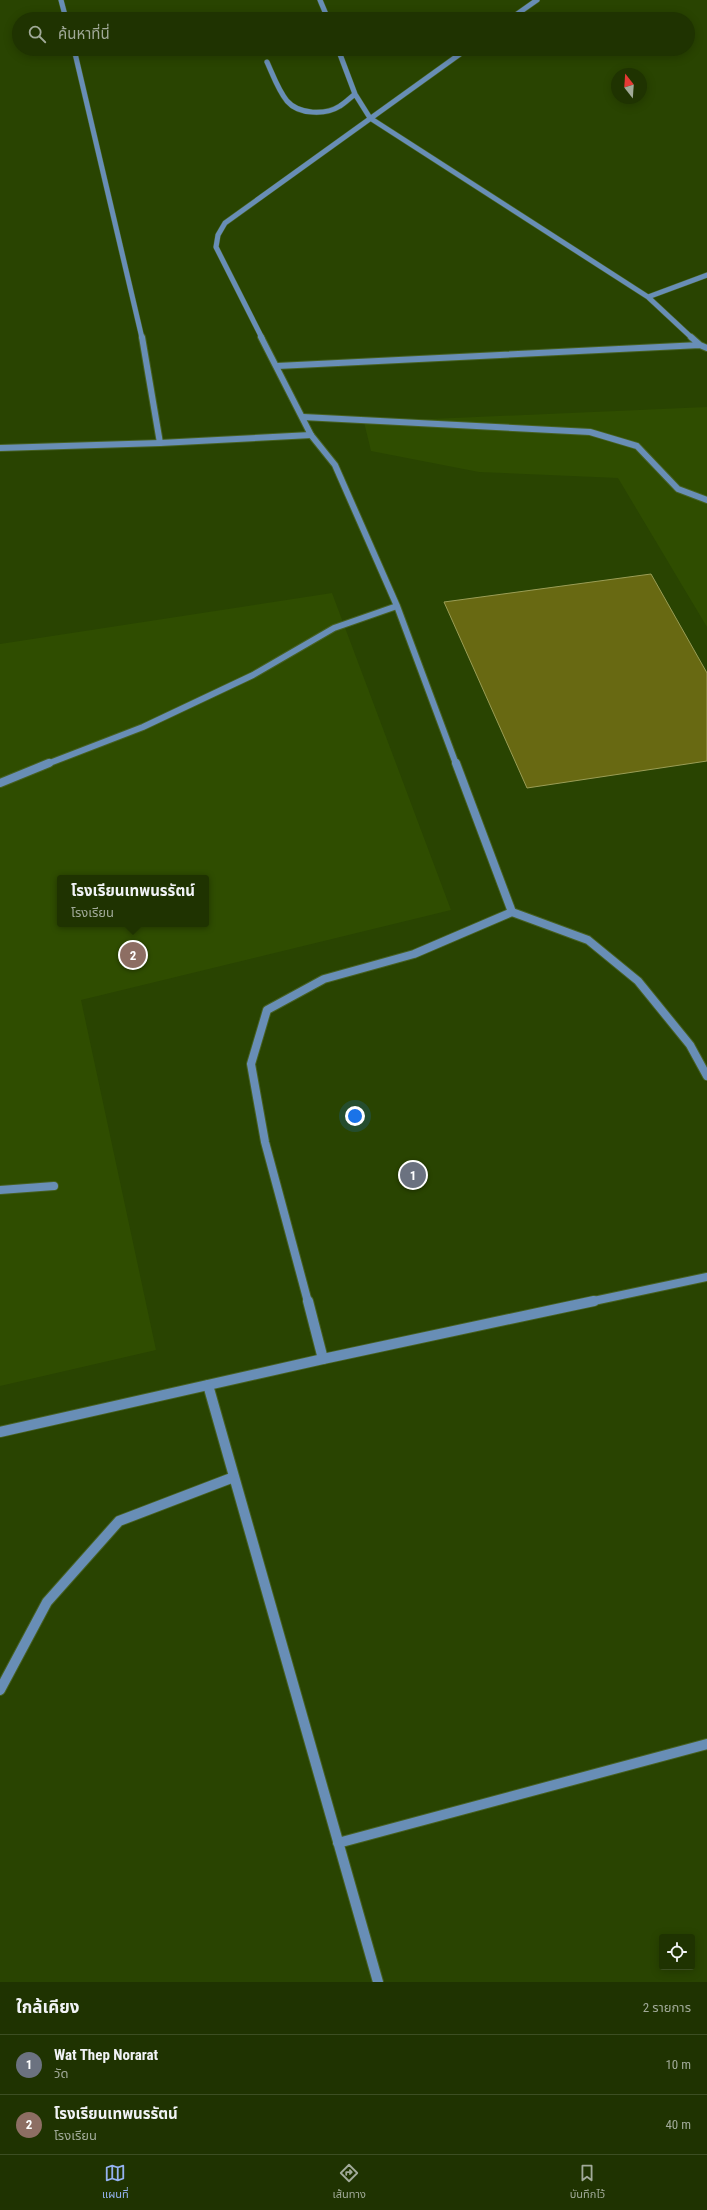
<!DOCTYPE html>
<html lang="th">
<head>
<meta charset="utf-8">
<style>
  :root { --surface:#1f3301; --page:#273b0b; --text:#f1f3f6; --muted:#a1aa99; --line:#3c4e23; --accent:#95b2f1 }
  body { margin:0; font-family:"Roboto Condensed","Noto Sans Thai",sans-serif; background:var(--page); color:var(--text) }
  .controls { position:absolute; right:12px; bottom:12px; display:grid; overflow:hidden; border-radius:4px; box-shadow:0 2px 10px #0003 }
  .controls button { width:36px; height:36px; display:grid; place-items:center; padding:0; border:0; border-bottom:1px solid var(--line); background:var(--surface); color:var(--text); font:20px sans-serif }
  .compass { position:absolute; left:611px; top:68px; width:36px; height:36px; border-radius:50%; background:var(--surface); box-shadow:0 2px 10px #0003; rotate:343deg }
  .you { position:absolute; left:355px; top:1116px; width:14px; height:14px; margin:-10px; border:3px solid #fff; border-radius:50%; background:#1a73e8; box-shadow:0 0 0 6px #1a73e833 }
  .badge { display:grid; place-items:center; width:26px; height:26px; border-radius:50%; background:var(--accent); color:#fff; font-size:13px; font-weight:700 }
  .pin { position:absolute; translate:-50% -50%; border:2px solid #fff; box-shadow:0 1px 4px #0006 }
  .popup { position:absolute; left:57px; top:875px; width:152px; height:52px; box-sizing:border-box; display:grid; place-content:center; border-radius:4px; background:var(--surface); filter:drop-shadow(0 1px 3px #0005); font-size:13px; white-space:nowrap; color:var(--muted) }
  .popup b { font-size:15px; color:var(--text) }
  .popup::after { content:''; position:absolute; left:50%; top:100%; margin-left:-8px; border:8px solid transparent; border-top-color:var(--surface) }
  .list { margin:0; padding:0; list-style:none }
  h2 { display:flex; justify-content:space-between; align-items:center; height:52px; margin:0; padding:0 16px; font-size:17px }
  h2 small { font-size:13px; font-weight:400; color:var(--muted) }
  .list li { display:grid; grid-template-columns:26px 1fr auto; gap:12px; align-items:center; box-sizing:border-box; height:60px; padding:0 16px; border-top:1px solid var(--line) }
  .list b { display:block; font-size:15px; white-space:nowrap }
  .list p { margin:0; font-size:13px; white-space:nowrap; color:var(--muted) }
  .list em { font-size:13px; font-style:normal; color:var(--muted) }
  .icon { flex:none; width:22px; height:22px; fill:none; stroke:currentColor; stroke-width:2; stroke-linecap:round; stroke-linejoin:round }
  .map { position:relative; flex:none; width:707px; height:1982px; overflow:hidden }
  .search { position:absolute; background:var(--surface); box-shadow:0 2px 10px #0003; left:12px; right:12px; top:12px; height:44px; display:flex; align-items:center; gap:10px; box-sizing:border-box; padding:0 14px; border-radius:22px; color:var(--muted); font-size:15px }
  .sheet { height:172px; background:var(--surface) }
  nav { display:flex; justify-content:space-around; align-items:center; box-sizing:border-box; height:56px; border-top:1px solid var(--line); background:var(--surface); font-size:11px; color:var(--muted) }
  nav a { display:grid; justify-items:center; gap:2px }
  nav .on { color:var(--accent) }
  .map>svg:first-child { display:block }
</style>
</head>
<body>
<div class="map">
<svg width="707" height="1982" viewBox="0 0 707 1982">
  <rect width="100%" height="100%" fill="#294401"/>
  <path fill="#2f4d00" fill-rule="evenodd" d="M707 407V627L618 478 479 472 371 451 364 422Z
    M332 593 451 910 81 1000 156 1350 0 1386V644ZM60 878H206V924H60Z"/>
  <path fill="#686912" stroke="#9a9d56" d="M651 574 707 673V761L527 788 444 602Z"/>
  <g fill="none" stroke-linecap="round" stroke-linejoin="round">
    <g stroke="#466022" stroke-width="6">
      <path id="lane-far3" d="M61 0 66 19
        M320 0 328 19
        M74 49 142 338
        M338 49 355 94 370 118 648 297 692 338
        M267 62C273 75 278 90 287 101 299 115 326 115 340 106 345 103 350 98 355 94
        M648 297 707 275"/>
    </g>
    <g stroke="#466022" stroke-width="8">
      <path id="lane-far2" d="M142 337 160 443
        M691 337 700 345 707 348
        M277 366 700 345
        M303 417 590 432 637 446 678 489 707 500
        M311 435 335 465 397 606 456 764
        M47 764 143 727 253 675 334 628 397 606"/>
    </g>
    <g stroke="#466022" stroke-width="10">
      <path id="lane-far1" d="M456 763 512 912
        M0 783 49 763
        M0 1190 54 1186
        M308 1302 265 1142 251 1064 267 1010 324 979 414 954 512 912 588 940 638 981 690 1045 707 1076"/>
    </g>
    <g stroke="#466022" stroke-width="12">
      <path id="lane" d="M308 1301 323 1359
        M208 1385 378 1982
        M0 1690 47 1602 119 1521 234 1477
        M338 1843 707 1744"/>
    </g>
    <g stroke="#466022" stroke-width="6">
      <path id="street-far3" d="M510 19 537 0
        M262 338 216 247 218 235 225 223 467 49"/>
    </g>
    <g stroke="#466022" stroke-width="8">
      <path id="street-far2" d="M0 448 160 443 311 435 261 337"/>
    </g>
    <g stroke="#466022" stroke-width="10">
      <path id="street-far1" d="M589 1302 707 1277"/>
    </g>
    <g stroke="#466022" stroke-width="12">
      <path id="street" d="M0 1432 323 1359 594 1301"/>
    </g>
    <use href="#lane-far3" stroke="#688eb6" stroke-width="5"/>
    <use href="#lane-far2" stroke="#688eb6" stroke-width="6"/>
    <use href="#lane-far1" stroke="#688eb6" stroke-width="8"/>
    <use href="#lane" stroke="#688eb6" stroke-width="10"/>
    <use href="#street-far3" stroke="#688eb6" stroke-width="5"/>
    <use href="#street-far2" stroke="#688eb6" stroke-width="6"/>
    <use href="#street-far1" stroke="#688eb6" stroke-width="8"/>
    <use href="#street" stroke="#688eb6" stroke-width="10"/>
  </g>
</svg>
<div class="controls">
<button><svg class="icon" aria-label="locate" viewBox="0 0 24 24"><circle cx="12" cy="12" r="6"/><path d="M12 2v4M12 18v4M2 12h4M18 12h4"/></svg></button>
</div>
<svg class="compass" viewBox="-18 -18 36 36"><path d="M0-13l5 13h-10z" fill="#e53935"/><path d="M0 13l5-13h-10z" fill="#a1aa99"/></svg>
<div class="you"></div>
<div class="pin badge" style="left:413px;top:1175px;background:#6b7280">1</div>
<div class="pin badge" style="left:133px;top:955px;background:#8d6e63">2</div>
<div class="popup"><b>โรงเรียนเทพนรรัตน์</b>โรงเรียน</div>
<div class="search"><svg class="icon" aria-label="search" viewBox="0 0 24 24"><circle cx="10" cy="10" r="6"/><path d="M15 15l6 6"/></svg>ค้นหาที่นี่</div>
</div>
<section class="sheet">
<h2>ใกล้เคียง<small>2 รายการ</small></h2>
<ul class="list">
<li><span class="badge" style="background:#6b7280">1</span><div><b>Wat Thep Norarat</b><p>วัด</p></div><em>10 m</em></li>
<li><span class="badge" style="background:#8d6e63">2</span><div><b>โรงเรียนเทพนรรัตน์</b><p>โรงเรียน</p></div><em>40 m</em></li>
</ul>
</section>
<nav>
<a class="on"><svg class="icon" aria-label="map" viewBox="0 0 24 24"><path d="M3 6l6-2 6 2 6-2v14l-6 2-6-2-6 2zM9 4v14M15 6v14"/></svg>แผนที่</a>
<a><svg class="icon" aria-label="directions" viewBox="0 0 24 24"><path d="M12 3l9 9-9 9-9-9zM9 14v-3h6M13 9l2 2-2 2"/></svg>เส้นทาง</a>
<a><svg class="icon" aria-label="saved" viewBox="0 0 24 24"><path d="M7 4h10v16l-5-4-5 4z"/></svg>บันทึกไว้</a>
</nav>
</body>
</html>
